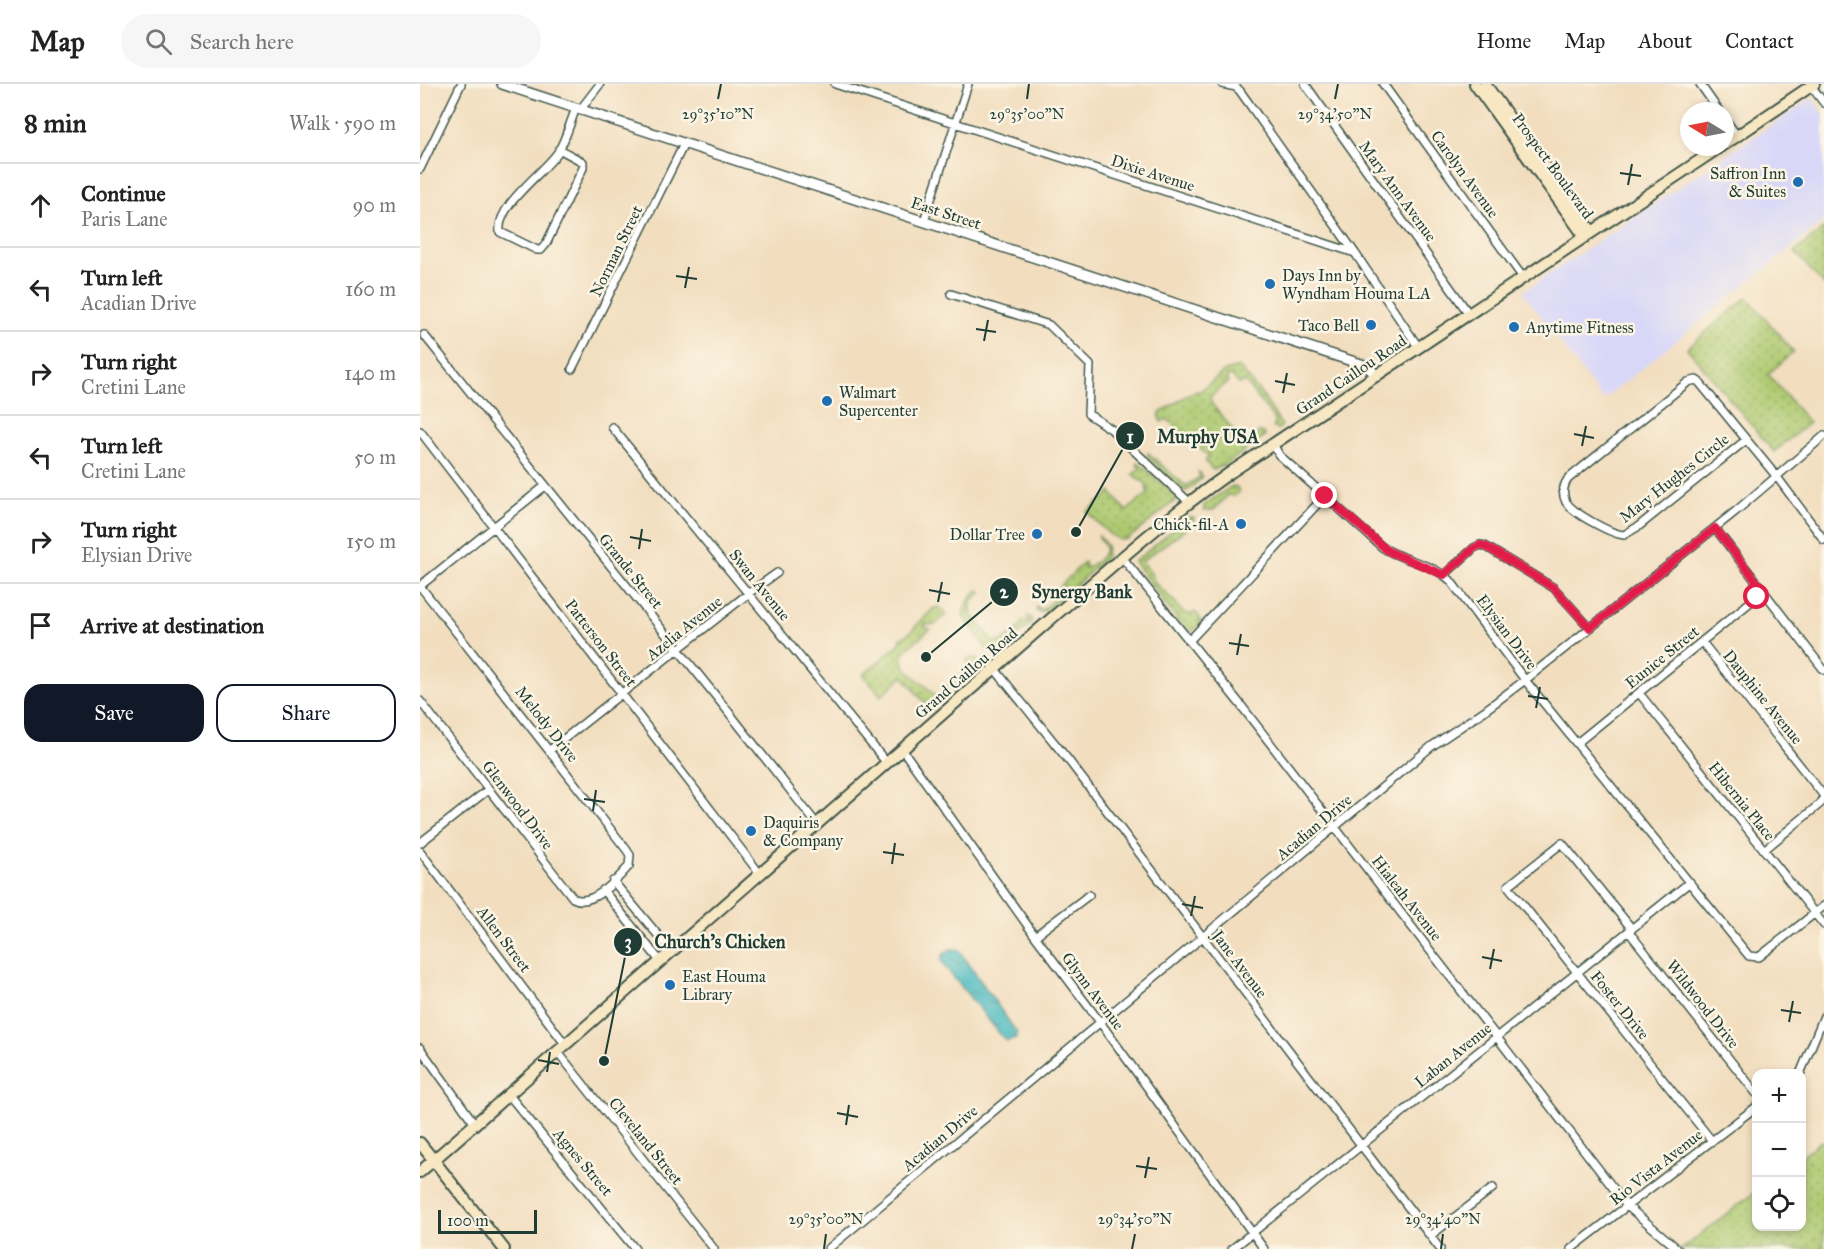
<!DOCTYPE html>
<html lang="en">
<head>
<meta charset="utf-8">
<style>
  :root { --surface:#fff; --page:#f6f6f6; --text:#222; --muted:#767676; --line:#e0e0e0; --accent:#111827 }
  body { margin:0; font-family:"IM FELL Great Primer",serif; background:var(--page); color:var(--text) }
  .controls { position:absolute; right:18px; bottom:18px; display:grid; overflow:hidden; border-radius:12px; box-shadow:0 3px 9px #0003 }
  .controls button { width:54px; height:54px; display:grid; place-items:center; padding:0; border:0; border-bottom:2px solid var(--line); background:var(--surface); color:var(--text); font:30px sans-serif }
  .compass { position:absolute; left:1260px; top:18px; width:54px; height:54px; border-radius:50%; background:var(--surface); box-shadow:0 3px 9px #0003; rotate:280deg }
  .scale { position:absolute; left:18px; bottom:15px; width:99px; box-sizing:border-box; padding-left:6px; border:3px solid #1f3d34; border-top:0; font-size:16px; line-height:21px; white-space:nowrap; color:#1f3d34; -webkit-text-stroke:4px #fcf5e5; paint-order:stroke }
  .stop { position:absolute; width:18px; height:18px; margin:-14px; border:4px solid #e11d48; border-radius:50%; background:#fff }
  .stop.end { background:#e11d48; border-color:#fff; box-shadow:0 2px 6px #0008 }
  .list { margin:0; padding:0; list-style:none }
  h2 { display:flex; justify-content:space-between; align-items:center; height:78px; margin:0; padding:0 24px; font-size:26px }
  h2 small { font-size:20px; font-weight:400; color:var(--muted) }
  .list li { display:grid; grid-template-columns:39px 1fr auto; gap:18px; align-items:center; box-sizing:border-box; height:84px; padding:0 24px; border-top:2px solid var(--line) }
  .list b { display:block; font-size:22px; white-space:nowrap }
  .list p { margin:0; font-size:20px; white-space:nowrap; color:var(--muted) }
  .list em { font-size:20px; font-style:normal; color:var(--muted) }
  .actions { display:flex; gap:12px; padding:18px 24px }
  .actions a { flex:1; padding:14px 0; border:2px solid var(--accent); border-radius:18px; text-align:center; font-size:21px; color:var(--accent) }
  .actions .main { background:var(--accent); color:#fff }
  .icon { flex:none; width:33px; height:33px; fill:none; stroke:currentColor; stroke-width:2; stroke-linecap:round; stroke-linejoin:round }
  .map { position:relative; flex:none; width:1404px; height:1165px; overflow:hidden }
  header { display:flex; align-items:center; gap:36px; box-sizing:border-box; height:84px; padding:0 30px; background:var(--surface); border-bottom:2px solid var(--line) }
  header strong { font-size:28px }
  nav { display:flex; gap:33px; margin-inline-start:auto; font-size:21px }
  .search { width:420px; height:54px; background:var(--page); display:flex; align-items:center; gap:15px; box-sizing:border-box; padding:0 21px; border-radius:33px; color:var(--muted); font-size:22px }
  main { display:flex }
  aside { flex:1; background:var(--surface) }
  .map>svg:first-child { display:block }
</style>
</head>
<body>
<header>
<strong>Map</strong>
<div class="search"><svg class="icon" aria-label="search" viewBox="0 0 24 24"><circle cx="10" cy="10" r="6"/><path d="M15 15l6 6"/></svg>Search here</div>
<nav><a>Home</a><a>Map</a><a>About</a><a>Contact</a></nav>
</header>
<main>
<aside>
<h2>8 min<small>Walk · 590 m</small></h2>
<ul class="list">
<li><svg class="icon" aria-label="ahead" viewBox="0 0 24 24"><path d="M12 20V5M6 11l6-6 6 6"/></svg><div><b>Continue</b><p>Paris Lane</p></div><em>90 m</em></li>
<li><svg class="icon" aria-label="left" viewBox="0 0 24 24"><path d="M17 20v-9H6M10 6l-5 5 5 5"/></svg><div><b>Turn left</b><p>Acadian Drive</p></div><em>160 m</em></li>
<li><svg class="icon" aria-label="right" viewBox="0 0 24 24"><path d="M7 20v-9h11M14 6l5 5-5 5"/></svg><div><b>Turn right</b><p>Cretini Lane</p></div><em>140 m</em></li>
<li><svg class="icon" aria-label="left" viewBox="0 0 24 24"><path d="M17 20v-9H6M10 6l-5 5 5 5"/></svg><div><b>Turn left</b><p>Cretini Lane</p></div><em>50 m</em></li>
<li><svg class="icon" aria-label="right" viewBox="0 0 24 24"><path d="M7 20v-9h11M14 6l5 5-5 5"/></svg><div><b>Turn right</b><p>Elysian Drive</p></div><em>150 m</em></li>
<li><svg class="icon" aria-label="arrive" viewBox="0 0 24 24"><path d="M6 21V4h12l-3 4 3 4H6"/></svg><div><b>Arrive at destination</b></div></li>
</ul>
<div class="actions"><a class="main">Save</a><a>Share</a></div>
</aside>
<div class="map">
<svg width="1404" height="1165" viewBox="0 0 1404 1165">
  <defs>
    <pattern id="grass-dots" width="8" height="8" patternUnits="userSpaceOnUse" patternTransform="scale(1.5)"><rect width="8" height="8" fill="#adc970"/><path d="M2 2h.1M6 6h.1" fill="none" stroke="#8ca45d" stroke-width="1.8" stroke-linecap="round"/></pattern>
    <pattern id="water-ripples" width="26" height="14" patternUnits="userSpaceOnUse" patternTransform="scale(1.5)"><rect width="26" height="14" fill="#4ab9c0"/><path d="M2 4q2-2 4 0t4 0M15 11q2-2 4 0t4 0" fill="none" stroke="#3d989d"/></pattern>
  </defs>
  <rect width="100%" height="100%" fill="#fcf5e5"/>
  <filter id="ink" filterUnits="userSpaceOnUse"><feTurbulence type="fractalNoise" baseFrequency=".0167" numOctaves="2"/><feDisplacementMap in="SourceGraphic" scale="12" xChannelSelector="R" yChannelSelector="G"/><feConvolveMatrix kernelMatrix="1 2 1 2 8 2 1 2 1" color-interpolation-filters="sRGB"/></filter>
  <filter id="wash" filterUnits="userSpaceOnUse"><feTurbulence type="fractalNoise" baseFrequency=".008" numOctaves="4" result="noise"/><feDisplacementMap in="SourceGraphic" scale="24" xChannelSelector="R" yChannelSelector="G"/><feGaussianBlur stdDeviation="1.35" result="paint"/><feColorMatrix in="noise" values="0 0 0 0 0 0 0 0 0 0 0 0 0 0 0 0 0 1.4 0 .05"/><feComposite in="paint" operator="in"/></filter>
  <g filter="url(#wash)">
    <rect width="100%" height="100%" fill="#f2debf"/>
    <path fill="#d8d7f8" d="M1392 14 1404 30V137L1183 316 1103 208Z"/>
    <path fill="url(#grass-dots)" stroke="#668352" stroke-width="1.5" d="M1404 144V201L1375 168Z
      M1327 213 1374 268 1348 290 1389 339 1354 368 1267 264Z
      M819 283 843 312 862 342 859 345 853 343 855 341V336L825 298 819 300 811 291 806 295 808 298 790 313 792 320 822 357H827L840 348 844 349 845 352 808 379 793 386 785 377 789 373 747 335 741 338 739 334 740 329 772 308 780 307 805 287Z
      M728 369 766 402 780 393 778 387 781 390 782 394 767 407H763L728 373Z
      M718 378 757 413 755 417 708 455 700 456 689 450 667 428 691 408 706 427 729 409 726 405 728 403 722 396 720 397 713 390 720 384 717 381Z
      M812 402 817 403 819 408 815 412 808 411 794 426 784 427V421Z
      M769 433 774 434 773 440 722 477 732 491 735 499 757 520 760 526 770 531 775 528 779 532 781 540 772 548 765 546 714 478Z
      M678 451 687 462 685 475 627 526 621 528 616 526 617 523 621 527 641 509 638 504 664 478 665 484C673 481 684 474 685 464Z
      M559 506 561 509 551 518V530L574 558 583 557 601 542 602 536 606 539 608 538 607 532 612 534 611 540 576 569 568 566 543 532C544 523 551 511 559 506Z
      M518 523 524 527 525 532 515 541 505 540V543L510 545 484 568C475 587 513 602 520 618L511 627 483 592 461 612 443 591 481 558 480 555 487 551 513 525Z
      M550 574H555L559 578 557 586 527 611 519 602 523 605 550 582 547 577Z
      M1401 1057 1404 1059V1165H1262L1336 1107V1142H1382V1072Z"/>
    <path fill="url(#water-ripples)" stroke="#347b7a" stroke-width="1.5" d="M531 865 539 866 597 949 596 954 587 957 584 955 526 884 521 876C523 870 525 868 531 865Z"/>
  </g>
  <g filter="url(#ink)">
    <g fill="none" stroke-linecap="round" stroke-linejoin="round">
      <g stroke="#3f5549" stroke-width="10">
        <path id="minor" d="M415 0 935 169 999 264
          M802 0 816 3 820 7 935 169
          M885 0 1049 230
          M963 0 1104 195
          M1280 0 1299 27
          M1391 2 1404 19
          M160 26 180 0
          M1305 35 1317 52
          M139 65 163 78V84L126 160 121 166H117L84 150 80 148C76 121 124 89 138 68 146 55 150 39 156 24
          M0 85 41 0
          M504 137 548 0
          M531 210 629 241 670 281 668 330 691 345 769 418
          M4 251 303 621 396 739
          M152 285 264 60
          M192 343 466 678
          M0 347 340 790
          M1326 356 1219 442 1204 451C1191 450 1153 429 1146 418 1142 410 1143 402 1148 395L1268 298 1276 296 1279 298 1357 393 1404 456
          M853 360 859 371 962 463C983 477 1011 479 1030 496L1105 596 1329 872 1339 873 1404 822
          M1295 444 1404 586
          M702 473 820 620 1207 1122 1258 1165
          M1024 491 1054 464 1060 461 1065 462 1134 504 1170 544
          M0 502 206 765 210 771 209 782C197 796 172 824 153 814L0 617
          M0 502 125 402
          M769 557 905 412
          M1282 558 1404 712 1401 719 1344 766
          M574 584 649 677 1020 1165
          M1219 609 1404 841
          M1157 659 1344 507
          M482 665 615 852 680 938 844 1165
          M130 666 329 509 357 489
          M0 759 69 705
          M0 767 145 960
          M193 797 252 868
          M183 806 240 877
          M1212 845 1142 759 1088 802 1292 1057
          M1209 848 1336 1009
          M615 852 669 811
          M0 964 55 1040
          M137 967 294 1165
          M1380 990 1404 932
          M88 1010 215 1165
          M1010 1152 1073 1104
          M408 1165 1012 662 1064 627 1109 593 1316 427 1404 352
          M812 1165 1270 798
          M1151 1165 1336 1023"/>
      </g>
      <g stroke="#3f5549" stroke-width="12">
        <path id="tertiary" d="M82 0 947 282 957 292"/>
      </g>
      <g stroke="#3f5549" stroke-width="14">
        <path id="secondary" d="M1055 0 1165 153
          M1065 0 1172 148
          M1305 60 1394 0
          M0 1059 84 1165
          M0 1088 624 541C685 488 745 434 811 388L1300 63"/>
      </g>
      <use href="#minor" stroke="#fff" stroke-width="7"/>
      <use href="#tertiary" stroke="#fff" stroke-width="9"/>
      <use href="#secondary" stroke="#f7e8c3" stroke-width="10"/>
    </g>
  </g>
  <g fill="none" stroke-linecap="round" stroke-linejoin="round" filter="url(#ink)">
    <path stroke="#e11d48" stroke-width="8" d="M905 412 968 467 1024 491 1054 464 1060 461 1065 462 1134 504 1170 544 1295 444 1344 507 1337 513"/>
  </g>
  <path fill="none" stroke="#1f3d34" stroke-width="2" d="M298 15 301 0M607 15 609 0M915 15 918 0M1200 89 1221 92M1208 101 1212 80M256 192 277 195M265 204 269 183M556 245 576 248M564 257 568 236M855 297 875 301M863 309 867 289M1154 350 1174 354M1162 362 1166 342M210 453 231 457M219 465 222 445M509 506 530 510M518 518 522 498M809 559 829 562M817 571 821 550M1108 612 1128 615M1116 624 1120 603M164 715 185 718M173 727 176 706M463 768 484 771M472 780 475 759M762 820 783 824M771 832 775 812M1062 873 1082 877M1070 885 1074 865M1361 926 1381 929M1369 938 1373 917M118 976 139 980M127 988 130 968M417 1029 438 1033M426 1041 429 1021M716 1082 737 1085M725 1094 729 1073M404 1165 406 1150M712 1165 715 1150M1021 1165 1023 1150"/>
  <g fill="#1f6fb2" stroke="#fcf5e5" stroke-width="2">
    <circle cx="1378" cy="98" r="6"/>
    <circle cx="850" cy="200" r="6"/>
    <circle cx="951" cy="241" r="6"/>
    <circle cx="1094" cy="243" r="6"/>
    <circle cx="407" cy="317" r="6"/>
    <circle cx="821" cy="440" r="6"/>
    <circle cx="617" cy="450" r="6"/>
    <circle cx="331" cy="747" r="6"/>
    <circle cx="250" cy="901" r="6"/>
  </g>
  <g text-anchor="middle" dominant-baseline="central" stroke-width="5" stroke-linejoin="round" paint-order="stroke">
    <g font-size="16" fill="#1f3d34" stroke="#fcf5e5">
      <text transform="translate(1133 82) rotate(54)">Prospect Boulevard</text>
      <text transform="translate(733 89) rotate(18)">Dixie Avenue</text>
      <text transform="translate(1045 90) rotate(54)">Carolyn Avenue</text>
      <text transform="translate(978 107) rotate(54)">Mary Ann Avenue</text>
      <text transform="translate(526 129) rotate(18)">East Street</text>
      <text transform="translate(196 167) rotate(-64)">Norman Street</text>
      <text transform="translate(931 291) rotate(-34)">Grand Caillou Road</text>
      <text transform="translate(1254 394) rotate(-38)">Mary Hughes Circle</text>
      <text transform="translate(211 487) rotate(51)">Grande Street</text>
      <text transform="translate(340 501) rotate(51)">Swan Avenue</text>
      <text transform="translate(264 544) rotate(-39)">Azelia Avenue</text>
      <text transform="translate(1087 548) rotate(53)">Elysian Drive</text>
      <text transform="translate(181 559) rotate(52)">Patterson Street</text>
      <text transform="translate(1242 573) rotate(-39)">Eunice Street</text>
      <text transform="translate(546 589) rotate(-41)">Grand Caillou Road</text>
      <text transform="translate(1343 613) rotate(51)">Dauphine Avenue</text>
      <text transform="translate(127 640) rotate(52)">Melody Drive</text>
      <text transform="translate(1322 717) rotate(51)">Hibernia Place</text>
      <text transform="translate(98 721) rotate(53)">Glenwood Drive</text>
      <text transform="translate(894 743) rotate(-40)">Acadian Drive</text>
      <text transform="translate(987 814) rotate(52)">Hialeah Avenue</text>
      <text transform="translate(84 855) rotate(53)">Allen Street</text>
      <text transform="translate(820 880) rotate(53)">Jane Avenue</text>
      <text transform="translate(673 907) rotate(53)">Glynn Avenue</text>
      <text transform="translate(1283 920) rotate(52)">Wildwood Drive</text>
      <text transform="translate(1200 921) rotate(51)">Foster Drive</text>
      <text transform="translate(1033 971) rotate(-39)">Laban Avenue</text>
      <text transform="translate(520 1054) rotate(-40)">Acadian Drive</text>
      <text transform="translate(226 1057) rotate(51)">Cleveland Street</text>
      <text transform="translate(163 1078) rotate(50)">Agnes Street</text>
      <text transform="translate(1236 1083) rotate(-38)">Rio Vista Avenue</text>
    </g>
    <g font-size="16" fill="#1f3d34" stroke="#fcf5e5" text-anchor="start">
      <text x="1366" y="89" text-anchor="end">Saffron Inn<tspan x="1366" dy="18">&amp; Suites</tspan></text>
      <text x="862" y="191">Days Inn by<tspan x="862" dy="18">Wyndham Houma LA</tspan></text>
      <text x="939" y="241" text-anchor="end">Taco Bell</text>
      <text x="1106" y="243">Anytime Fitness</text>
      <text x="419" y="308">Walmart<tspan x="419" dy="18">Supercenter</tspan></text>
      <text x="809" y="440" text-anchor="end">Chick-fil-A</text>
      <text x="605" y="450" text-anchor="end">Dollar Tree</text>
      <text x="343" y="738">Daquiris<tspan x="343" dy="18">&amp; Company</tspan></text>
      <text x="262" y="892">East Houma<tspan x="262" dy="18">Library</tspan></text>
    </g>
  </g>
  <g font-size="15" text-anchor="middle" fill="#1f3d34" stroke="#fcf5e5" stroke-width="5" stroke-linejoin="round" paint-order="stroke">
    <text x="298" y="35">29°35'10"N</text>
    <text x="607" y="35">29°35'00"N</text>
    <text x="915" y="35">29°34'50"N</text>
    <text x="406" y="1140">29°35'00"N</text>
    <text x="715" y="1140">29°34'50"N</text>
    <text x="1023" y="1140">29°34'40"N</text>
  </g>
  <path fill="none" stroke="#1f3d34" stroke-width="2" d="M656 448L710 352M506 573L584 508M184 977L208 858"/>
  <g fill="#1f3d34" stroke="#fcf5e5" stroke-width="2">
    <circle cx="656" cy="448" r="6"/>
    <circle cx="506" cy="573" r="6"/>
    <circle cx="184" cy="977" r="6"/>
    <circle cx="710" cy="352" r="15"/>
    <circle cx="584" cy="508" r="15"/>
    <circle cx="208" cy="858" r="15"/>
  </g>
  <g font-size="18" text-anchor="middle" font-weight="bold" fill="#fff">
    <text x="710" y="359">1</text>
    <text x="584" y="514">2</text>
    <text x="208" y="864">3</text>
  </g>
  <g font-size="18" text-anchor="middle" font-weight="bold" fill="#1f3d34" stroke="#fcf5e5" stroke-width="5" stroke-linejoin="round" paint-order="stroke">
    <text x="788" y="359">Murphy USA</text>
    <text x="662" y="514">Synergy Bank</text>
    <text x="300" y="864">Church's Chicken</text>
  </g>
</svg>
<div class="controls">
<button>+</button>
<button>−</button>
<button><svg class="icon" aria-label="locate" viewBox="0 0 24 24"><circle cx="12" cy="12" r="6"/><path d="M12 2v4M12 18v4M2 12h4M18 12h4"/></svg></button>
</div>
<svg class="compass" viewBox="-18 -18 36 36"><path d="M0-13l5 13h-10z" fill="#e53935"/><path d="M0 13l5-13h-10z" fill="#767676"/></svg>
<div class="scale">100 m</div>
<div class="stop" style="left:1337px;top:513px"></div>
<div class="stop end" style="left:905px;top:412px"></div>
</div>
</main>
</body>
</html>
